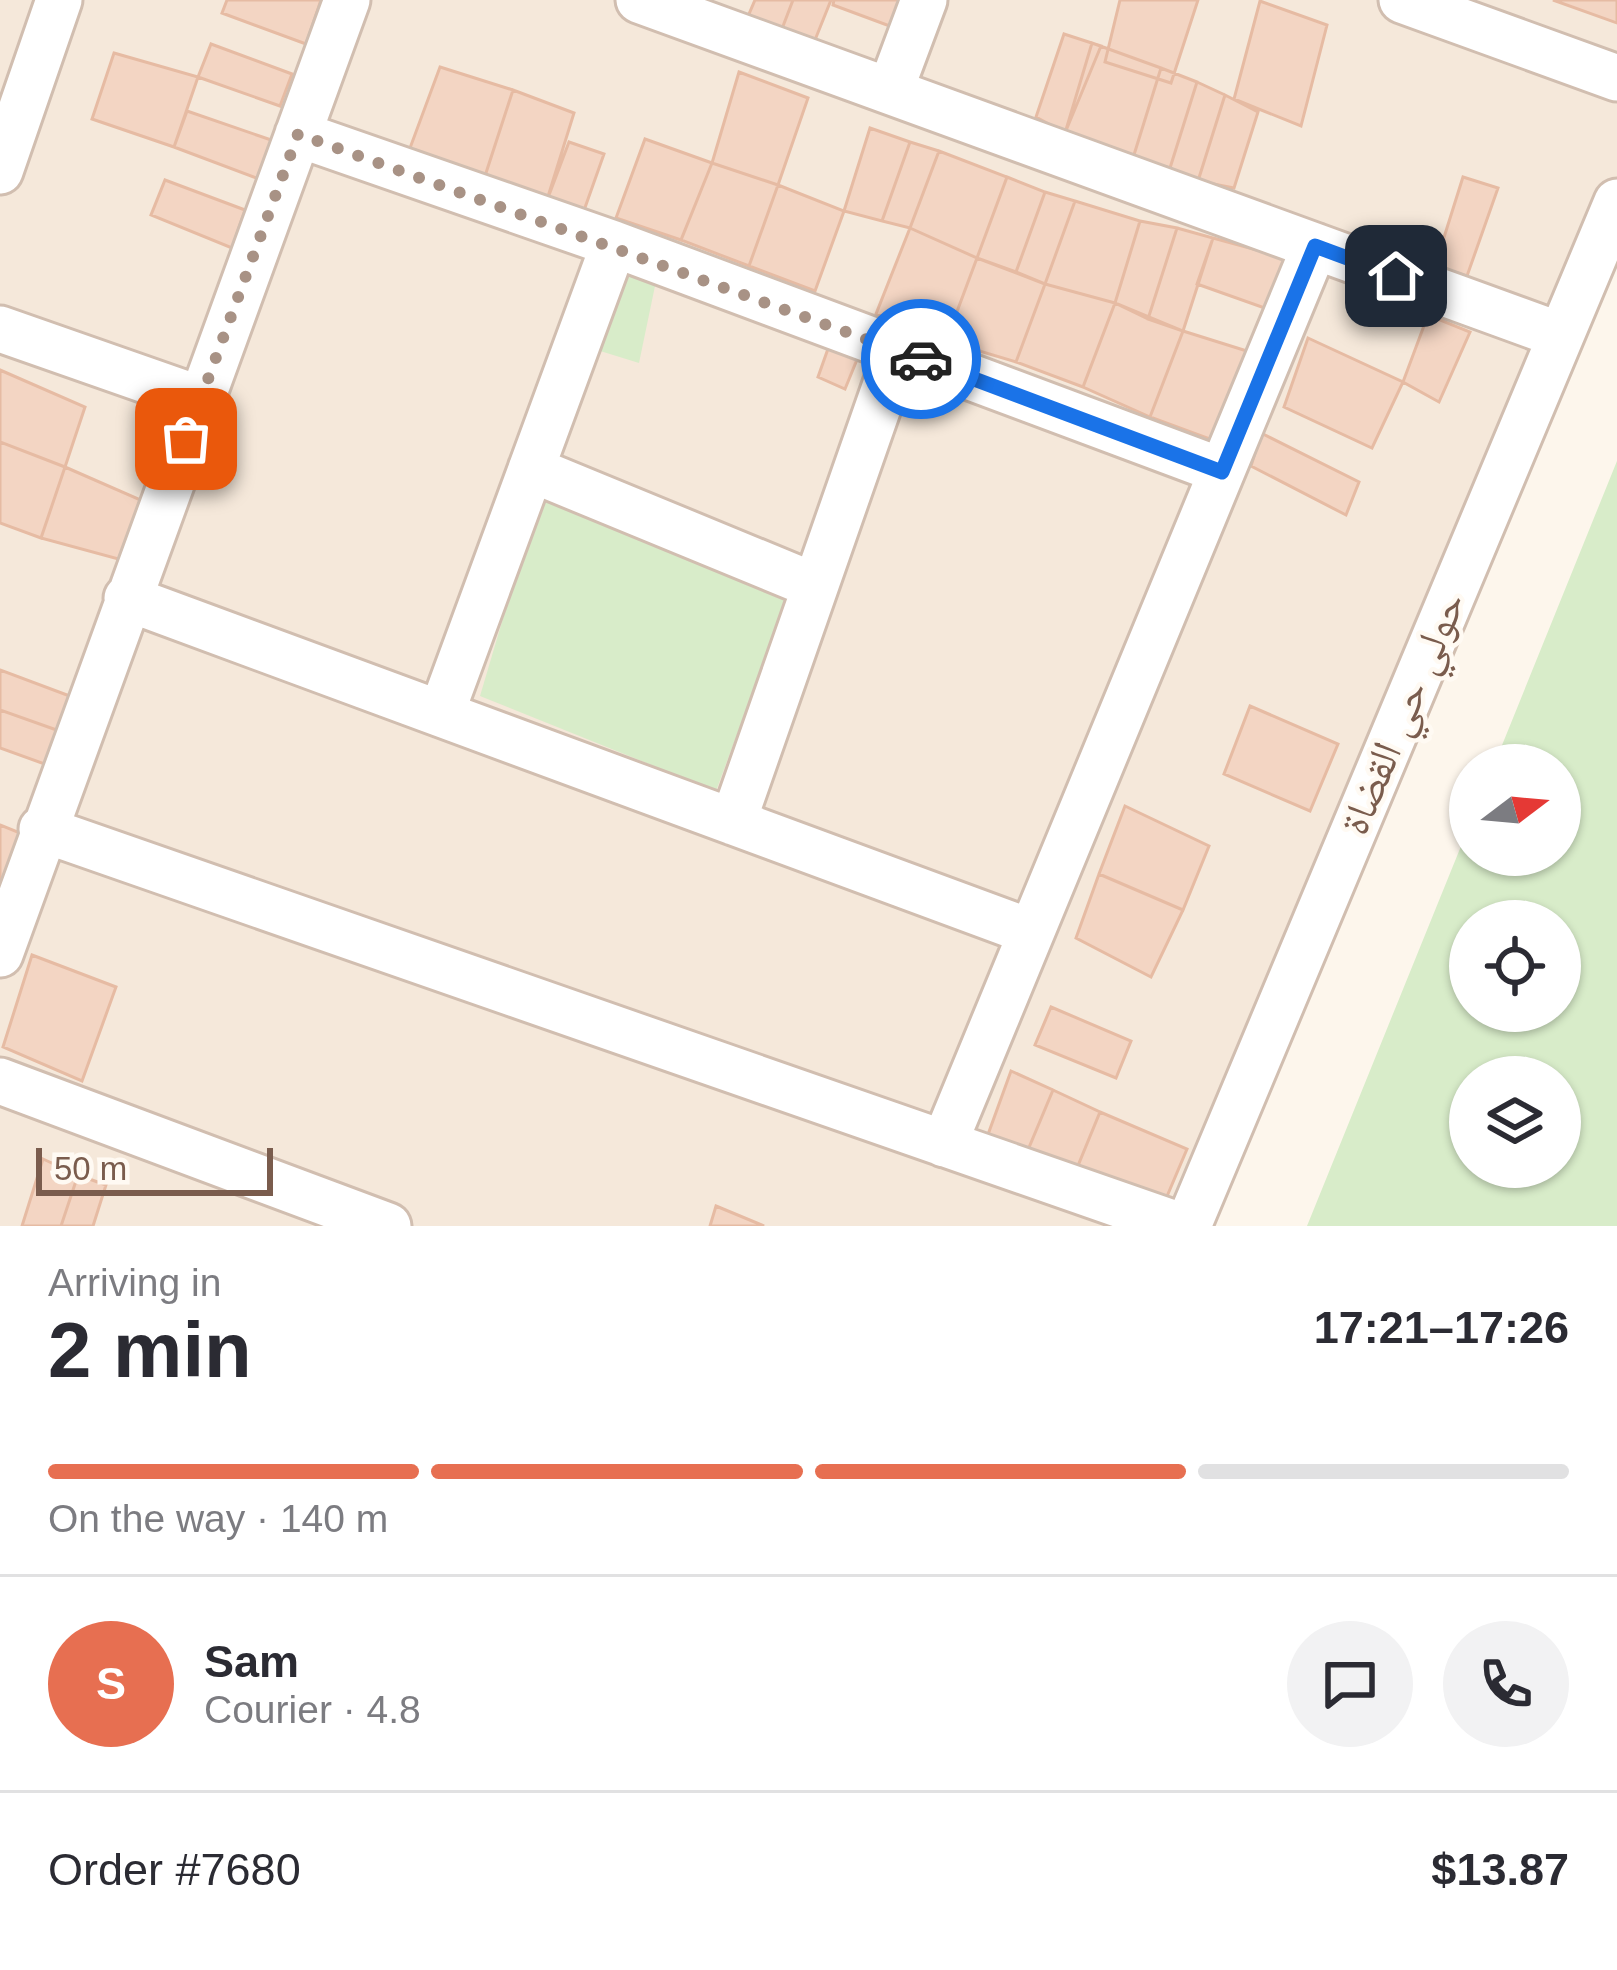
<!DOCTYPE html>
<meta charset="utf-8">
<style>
body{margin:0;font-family:Helvetica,"Noto Naskh Arabic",sans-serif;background:#f2f2f3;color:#2b2b33;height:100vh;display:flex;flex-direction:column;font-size:45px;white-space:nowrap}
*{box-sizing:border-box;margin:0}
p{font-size:39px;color:#7c7c81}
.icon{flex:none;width:66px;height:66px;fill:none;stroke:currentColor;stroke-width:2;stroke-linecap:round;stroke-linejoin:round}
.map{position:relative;height:1226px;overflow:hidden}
.panel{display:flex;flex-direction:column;background:#fff;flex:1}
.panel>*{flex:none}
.needle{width:78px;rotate:74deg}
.controls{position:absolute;left:1449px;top:744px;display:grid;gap:24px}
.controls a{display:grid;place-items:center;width:132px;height:132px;border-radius:50%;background:#fff;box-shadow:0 3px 9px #0004;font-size:60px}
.scale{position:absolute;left:36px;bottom:30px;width:237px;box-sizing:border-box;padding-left:12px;border:6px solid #7a5c4d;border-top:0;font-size:33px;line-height:42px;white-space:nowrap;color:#7a5c4d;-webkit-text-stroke:9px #fffaf3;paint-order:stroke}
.pin{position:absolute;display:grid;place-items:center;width:102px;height:102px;color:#fff;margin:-51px;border-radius:24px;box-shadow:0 6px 18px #0006}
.courier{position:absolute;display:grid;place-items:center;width:120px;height:120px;margin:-60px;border:9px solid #1a73e8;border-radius:50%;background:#fff;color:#222;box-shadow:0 3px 15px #0007}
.head em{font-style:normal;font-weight:700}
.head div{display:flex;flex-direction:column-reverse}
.head{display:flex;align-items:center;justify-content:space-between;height:204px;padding:0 48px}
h1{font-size:78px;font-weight:700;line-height:90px}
.bar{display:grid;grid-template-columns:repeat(4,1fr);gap:18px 12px;align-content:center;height:144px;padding:0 48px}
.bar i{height:15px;border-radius:9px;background:#e1e1e2}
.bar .current{background:#e76f51}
.bar p{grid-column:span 4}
.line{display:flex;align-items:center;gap:30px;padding:0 48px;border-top:3px solid #e1e1e2}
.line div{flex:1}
.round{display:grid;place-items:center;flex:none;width:126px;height:126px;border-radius:63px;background:#f2f2f3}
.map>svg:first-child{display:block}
.residential{fill:#f5e8da}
.green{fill:#d8ecc9;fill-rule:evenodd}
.building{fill:#f3d5c3;stroke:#e6bba3;stroke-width:3}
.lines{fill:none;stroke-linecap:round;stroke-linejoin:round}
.minor-casing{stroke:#d1beb0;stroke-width:51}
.minor{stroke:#fff;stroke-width:45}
.done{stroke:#a89285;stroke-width:12;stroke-dasharray:0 21.6}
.route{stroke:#1a73e8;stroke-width:15}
.labels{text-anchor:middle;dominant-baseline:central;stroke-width:9;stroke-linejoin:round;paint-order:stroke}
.street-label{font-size:42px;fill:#7a5c4d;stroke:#fffaf3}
</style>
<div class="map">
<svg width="1617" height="1226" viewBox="0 0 1617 1226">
<rect width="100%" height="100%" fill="#fdf6ec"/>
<path class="residential" d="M0,0H1617V217L1207,1226H0Z"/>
<path class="green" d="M619,271L655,286L639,363L597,350Z
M1617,461V1226H1307L1470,824V855H1560V765H1494ZM1560,921V1011H1470V921ZM1560,1077V1167H1470V1077Z
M541,490L789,594L716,791L480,696Z"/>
<path class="building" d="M227,0H321L306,44L222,13Z
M755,0H793L780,34L746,21Z
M793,0H831L813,45L780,34Z
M834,0H903L895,28L833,5Z
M1120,0H1198L1171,83L1105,62Z
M1553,0H1617V23Z
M1260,1L1327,25L1301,126L1234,99Z
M1064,34L1101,46L1065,133L1036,117Z
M1092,43L1161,68L1133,158L1065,133Z
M211,44L292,74L280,106L198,77Z
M114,53L198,77L174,147L92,119Z
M440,67L513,90L485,176L410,148Z
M1161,68L1197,82L1170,168L1133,158Z
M739,72L808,98L778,185L712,163Z
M1197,82L1225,95L1198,181L1170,168Z
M513,90L574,113L546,203L485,176Z
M1225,95L1258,112L1234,188L1198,181Z
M187,111L277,142L264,181L174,147Z
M870,128L910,142L882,221L844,211Z
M645,139L712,163L681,240L616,218Z
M569,142L604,154L582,216L546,203Z
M910,142L939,151L910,228L882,221Z
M939,151L1007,177L977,258L910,228Z
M712,163L778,185L749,266L681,240Z
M1007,177L1045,192L1016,272L977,258Z
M1463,177L1498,188L1467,276L1435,266Z
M165,180L245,210L232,248L151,215Z
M778,185L844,211L815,291L749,266Z
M1045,192L1075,201L1045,284L1016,272Z
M1075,201L1140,221L1115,303L1045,284Z
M1140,221L1177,228L1148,319L1115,303Z
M910,228L977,258L946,341L876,314Z
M1177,228L1213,238L1183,331L1148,319Z
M1213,238L1290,259L1273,311L1197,284Z
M977,258L1045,284L1016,362L946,341Z
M1045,284L1115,303L1083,387L1016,362Z
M1115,303L1183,331L1150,417L1083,387Z
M1428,315L1470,332L1439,402L1403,382Z
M1183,331L1250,352L1215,441L1150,417Z
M1308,338L1403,382L1372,448L1284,407Z
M829,346L858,357L845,389L818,377Z
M0,370L85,407L65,467L0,442Z
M1261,433L1359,482L1346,515L1251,466Z
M0,442L65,467L41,538L0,523Z
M65,467L143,501L122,560L41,538Z
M0,670L75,698L65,733L0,710Z
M1250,706L1338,744L1310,811L1224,774Z
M0,710L65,733L53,767L0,748Z
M1125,806L1209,846L1183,910L1099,874Z
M0,825L30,837L0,897Z
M1099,874L1183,910L1151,977L1076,938Z
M32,955L116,987L82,1081L3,1047Z
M1051,1007L1131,1041L1116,1078L1035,1045Z
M1011,1071L1053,1090L1025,1157L986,1140Z
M1053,1090L1100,1112L1075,1173L1025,1157Z
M1100,1112L1187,1149L1162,1208L1075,1173Z
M43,1159L78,1175L61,1226H22Z
M78,1175L106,1185L93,1226H61Z
M716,1206L764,1226H710Z"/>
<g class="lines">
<g class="minor-casing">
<path id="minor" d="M639,0L1559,335
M1402,0L1617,78
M890,91L924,0
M298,134L614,244L1222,471
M0,171L59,0
M0,329L200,399
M531,469L815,586
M127,598L1031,932
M441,714L614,244
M733,822L898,350
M42,829L1181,1226
M0,954L347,0
M0,1081L388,1226
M944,1144L1315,246
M1188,1226L1617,202"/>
</g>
<use href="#minor" class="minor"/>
</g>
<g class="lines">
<path class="done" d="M186,439L298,134L921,359"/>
<path class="route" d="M921,359L1222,472L1315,246L1396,276"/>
</g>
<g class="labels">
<g class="street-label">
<text transform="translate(1402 713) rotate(-67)">حولي حي القضاة</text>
</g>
</g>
</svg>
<div class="controls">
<a><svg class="needle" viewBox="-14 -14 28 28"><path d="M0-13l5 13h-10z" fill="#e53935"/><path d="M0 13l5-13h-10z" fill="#7c7c81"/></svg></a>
<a><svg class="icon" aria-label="locate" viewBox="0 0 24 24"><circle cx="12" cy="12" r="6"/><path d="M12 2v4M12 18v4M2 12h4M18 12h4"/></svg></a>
<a><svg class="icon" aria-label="layers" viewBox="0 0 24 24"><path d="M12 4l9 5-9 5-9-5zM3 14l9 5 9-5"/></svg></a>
</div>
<div class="scale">50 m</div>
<div class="pin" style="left:186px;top:439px;background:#ea580c"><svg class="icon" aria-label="bag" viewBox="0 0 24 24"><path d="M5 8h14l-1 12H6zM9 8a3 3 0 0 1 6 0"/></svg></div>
<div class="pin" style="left:1396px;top:276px;background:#1f2937"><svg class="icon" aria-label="home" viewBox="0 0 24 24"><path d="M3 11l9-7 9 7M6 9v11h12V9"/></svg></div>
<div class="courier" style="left:921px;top:359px"><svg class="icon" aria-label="car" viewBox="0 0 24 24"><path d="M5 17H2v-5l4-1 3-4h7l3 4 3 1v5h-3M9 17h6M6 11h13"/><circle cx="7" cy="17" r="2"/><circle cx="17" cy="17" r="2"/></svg></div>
</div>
<section class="panel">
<div class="head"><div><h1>2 min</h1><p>Arriving in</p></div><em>17:21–17:26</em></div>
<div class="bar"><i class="current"></i><i class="current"></i><i class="current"></i><i></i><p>On the way · 140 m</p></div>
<div class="line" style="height:216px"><b class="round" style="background:#e76f51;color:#fff">S</b><div><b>Sam</b><p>Courier · 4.8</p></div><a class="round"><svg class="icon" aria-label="chat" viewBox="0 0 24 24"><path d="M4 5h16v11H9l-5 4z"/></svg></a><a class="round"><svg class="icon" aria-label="phone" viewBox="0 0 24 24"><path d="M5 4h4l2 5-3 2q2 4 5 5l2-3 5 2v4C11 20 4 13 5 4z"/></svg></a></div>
<div class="line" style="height:156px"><div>Order #7680</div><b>$13.87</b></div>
</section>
